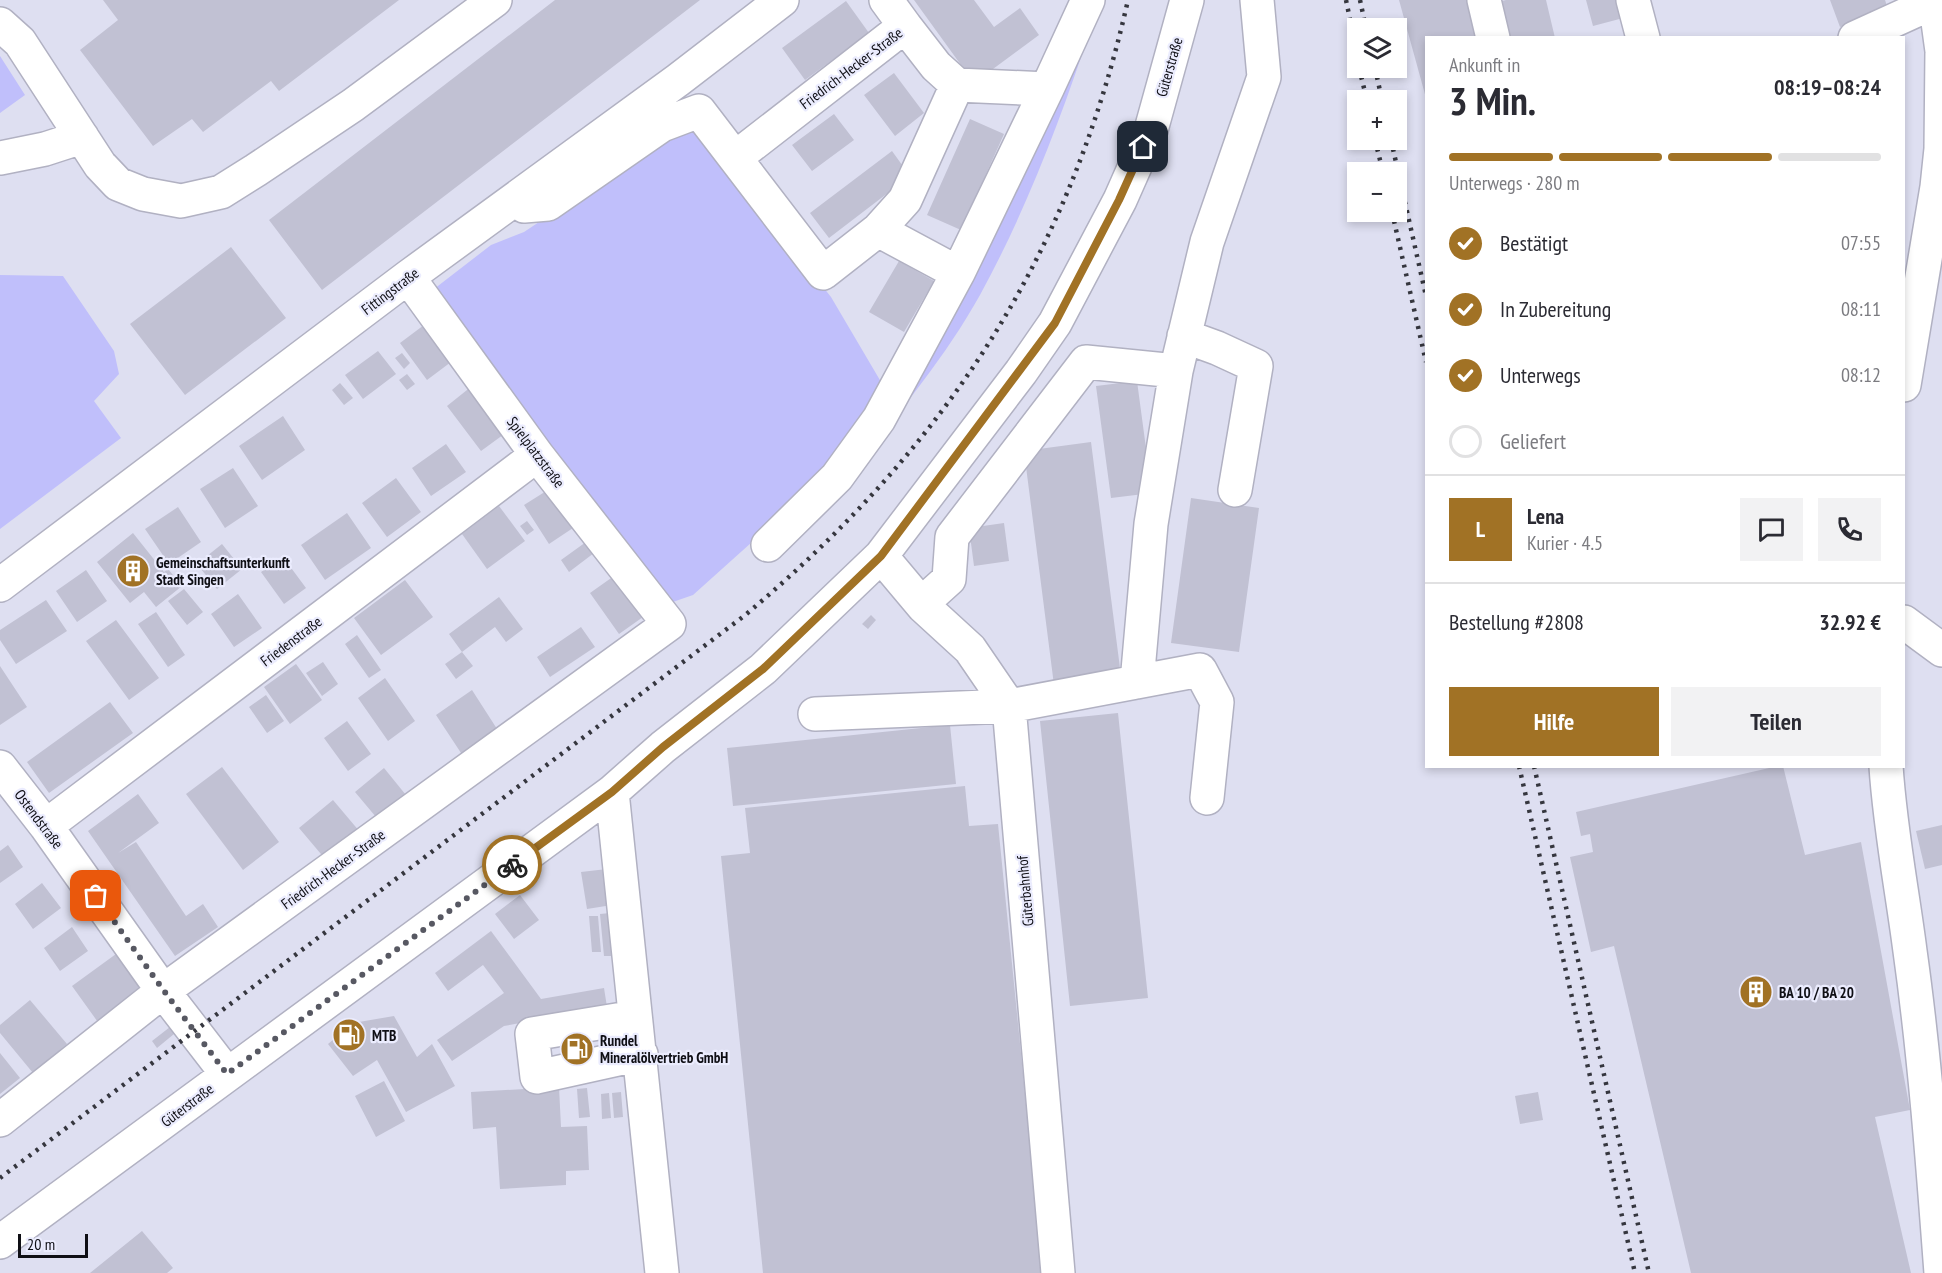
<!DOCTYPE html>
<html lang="de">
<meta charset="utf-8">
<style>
body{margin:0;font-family:"PT Sans Narrow",sans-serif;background:#f2f2f3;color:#2b2b33;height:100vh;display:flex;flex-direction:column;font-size:22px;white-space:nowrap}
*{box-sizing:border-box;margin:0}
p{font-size:20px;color:#7c7c81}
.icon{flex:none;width:33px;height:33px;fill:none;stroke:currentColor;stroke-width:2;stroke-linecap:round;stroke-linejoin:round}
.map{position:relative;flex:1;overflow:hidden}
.panel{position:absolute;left:1425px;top:36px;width:480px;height:732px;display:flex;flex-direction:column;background:#fff;border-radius:0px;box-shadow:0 3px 9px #0003}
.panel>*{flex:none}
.tools{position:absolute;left:1347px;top:18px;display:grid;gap:12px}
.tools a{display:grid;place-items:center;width:60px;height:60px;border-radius:0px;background:#fff;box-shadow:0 3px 9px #0003;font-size:30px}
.scale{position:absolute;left:18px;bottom:15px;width:70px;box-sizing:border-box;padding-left:6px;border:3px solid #0f0f15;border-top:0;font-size:16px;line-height:21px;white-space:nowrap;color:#0f0f15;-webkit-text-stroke:4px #ebecfe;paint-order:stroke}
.pin{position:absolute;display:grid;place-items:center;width:51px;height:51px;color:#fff;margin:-26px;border-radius:12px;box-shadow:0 3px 9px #0006}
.courier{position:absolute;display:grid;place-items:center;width:60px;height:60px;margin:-30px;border:4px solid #a17225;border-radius:50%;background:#fff;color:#222;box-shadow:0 2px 8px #0007}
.head em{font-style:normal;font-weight:700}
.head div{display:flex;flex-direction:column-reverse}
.head{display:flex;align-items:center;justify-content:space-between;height:102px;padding:0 24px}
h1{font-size:39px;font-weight:700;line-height:45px}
.bar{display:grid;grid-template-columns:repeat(4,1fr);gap:9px 6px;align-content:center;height:72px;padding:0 24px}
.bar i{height:8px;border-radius:4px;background:#e1e1e2}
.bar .on{background:#a17225}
.bar p{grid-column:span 4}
.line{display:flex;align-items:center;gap:15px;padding:0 24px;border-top:2px solid #e1e1e2}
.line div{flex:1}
.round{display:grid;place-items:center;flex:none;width:63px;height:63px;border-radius:0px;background:#f2f2f3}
ol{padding:0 24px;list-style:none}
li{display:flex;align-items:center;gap:18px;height:66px}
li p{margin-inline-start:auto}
li .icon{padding:6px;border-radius:50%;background:#a17225;color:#fff;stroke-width:4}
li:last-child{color:#7c7c81}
li i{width:33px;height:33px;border:3px solid #e1e1e2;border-radius:50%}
.action{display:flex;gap:12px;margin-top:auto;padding:12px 24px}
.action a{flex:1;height:69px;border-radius:0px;background:#a17225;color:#fff;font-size:24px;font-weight:700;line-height:69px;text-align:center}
.action a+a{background:#f2f2f3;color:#2b2b33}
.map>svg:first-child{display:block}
.green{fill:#c0bffb}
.building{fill:#c1c1d3}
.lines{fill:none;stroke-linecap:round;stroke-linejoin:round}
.minor-casing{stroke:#b1b1c2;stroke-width:36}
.minor{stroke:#fff;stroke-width:33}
.rail{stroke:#35363e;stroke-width:4.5;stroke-dasharray:3 6;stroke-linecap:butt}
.done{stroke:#575862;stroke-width:6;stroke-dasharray:0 10.8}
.route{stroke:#a17225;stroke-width:8}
.labels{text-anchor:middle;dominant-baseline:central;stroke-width:4.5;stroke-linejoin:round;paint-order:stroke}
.street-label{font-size:15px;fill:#0f0f15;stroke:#ebecfe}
.poi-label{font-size:15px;font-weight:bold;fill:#0f0f15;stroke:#ebecfe;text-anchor:start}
</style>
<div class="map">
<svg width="1942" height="1273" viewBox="0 0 1942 1273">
<rect width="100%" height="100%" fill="#dedff1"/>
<path class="green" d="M1092,25C1061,118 1027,209 980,295C946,356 901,410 857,465Z
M0,56L25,95L0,113Z
M691,121L831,297L884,387L822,479L693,595L667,604L434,289L491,245L524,232Z
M0,275L63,276L114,351L119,374L94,401L121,438L0,529Z"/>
<path class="building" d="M103,0H399L279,91L271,81L203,132L192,119L153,146L80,50L118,20Z
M555,0H700L322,290L269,220Z
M914,0H974L994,27L1020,8L1039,35L974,83Z
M1399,0H1478L1486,38H1426V98Z
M1506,0H1546L1555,38H1499L1490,4Z
M1586,0H1623L1627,17L1593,26Z
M1830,0H1885L1888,9L1840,27Z
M846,1L869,33L805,80L782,48Z
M894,73L924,113L895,136L864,95Z
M834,114L854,140L812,171L792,145Z
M970,119L1004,134L961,230L927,215Z
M892,151L910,176L829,238L810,213Z
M231,247L286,318L185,395L130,324Z
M899,261L934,281L904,332L869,312Z
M424,325L451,362L427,380L400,343Z
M378,351L396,374L363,399L345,375Z
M402,353L410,363L404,369L395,358Z
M407,374L415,384L407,390L399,380Z
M1137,381L1152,493L1111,498L1096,386Z
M340,383L353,398L344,405L332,390Z
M472,386L507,432L481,451L447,406Z
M283,416L305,450L262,480L239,446Z
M1091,442L1121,676L1054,685L1024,451Z
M446,444L466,472L431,496L412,468Z
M233,468L258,506L225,528L200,489Z
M396,478L421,512L387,537L362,503Z
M551,488L576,526L549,544L524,505Z
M1191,498L1259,508L1239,652L1171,643Z
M499,506L525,541L487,569L462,534Z
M178,507L201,542L169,564L145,529Z
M347,513L371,548L325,580L301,545Z
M527,521L534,530L527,535L520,526Z
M1004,523L1009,561L974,566L969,528Z
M133,533L164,572L168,569L182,586L156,607L144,592L130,603L97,562Z
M586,542L594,553L569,572L561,560Z
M222,544L242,569L217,589L197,564Z
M283,557L306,588L284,604L261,572Z
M86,570L107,601L77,622L56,591Z
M614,576L643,617L619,634L590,593Z
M405,580L433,617L381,655L354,618Z
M184,589L203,612L187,625L168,601Z
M238,594L262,628L234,647L211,614Z
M499,597L523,629L506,642L495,627L462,652L449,634Z
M46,600L67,631L16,664L0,640V630Z
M156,612L185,655L168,667L138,624Z
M871,615L876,620L868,629L862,624Z
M116,620L159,678L129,700L86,641Z
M581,627L595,647L550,677L537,657Z
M357,635L381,670L369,678L345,644Z
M462,652L473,666L456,679L445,664Z
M323,662L338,684L322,696L306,673Z
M296,664L322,700L290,724L264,687Z
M0,666L27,707L0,725Z
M385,678L415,721L388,741L358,698Z
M472,690L499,732L463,756L436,715Z
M266,695L284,721L267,733L249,707Z
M110,702L133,733L49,793L27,762Z
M1118,713L1148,998L1070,1006L1040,721Z
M347,721L371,754L348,771L324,738Z
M950,725L956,784L733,806L727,748Z
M1778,766H1783L1805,855L1861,842L1910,1110L1875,1117L1911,1273H1691L1614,946L1591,952L1570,857L1593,852L1590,834L1581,836L1576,812Z
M222,767L279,842L243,870L186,794Z
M384,768L410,800L381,823L355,792Z
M965,786L969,826L998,824L1043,1273H763L721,856L750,853L745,808Z
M138,794L159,823L118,853L136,842L186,916L203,904L218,927L175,956L88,831Z
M333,800L360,832L326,860L299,828Z
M1942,825V865L1925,869L1916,831Z
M8,845L23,867L0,883V851Z
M607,869L612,905L587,909L581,872Z
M42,883L61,908L33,929L15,904Z
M520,895L539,920L514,939L495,914Z
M610,913L614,956H604L600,914Z
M589,916H598L601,952H592Z
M72,927L88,951L60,971L44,948Z
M491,931L541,999L604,988L607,1007L504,1026L452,1061L437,1040L504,993L483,965L448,991L435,973Z
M116,954L144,992L100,1025L72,986Z
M30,1000L67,1044L33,1073L0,1033V1025Z
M394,1016L417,1057L432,1044L455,1086L406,1112L377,1060L353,1076L328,1044L353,1023Z
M170,1027L174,1034L157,1048L152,1041Z
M591,1034L594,1061L565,1065L561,1038Z
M0,1053L20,1078L0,1094Z
M384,1081L405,1121L376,1137L355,1096Z
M559,1087L561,1127L587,1126L589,1170L566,1171V1185L500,1189L496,1127L473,1129L471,1092Z
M587,1088L590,1117L579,1118L577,1089Z
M621,1092L623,1117L614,1118L612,1093Z
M1538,1092L1543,1120L1520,1124L1515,1096Z
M609,1093L611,1118L602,1119L601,1094Z
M142,1231L173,1268L167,1273H90Z"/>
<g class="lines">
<g class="minor-casing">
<path id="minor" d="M886,0L905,26
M1484,0L1493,38
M1633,0L1643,38
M0,24L20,42L100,165L118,184L143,194L181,201L221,192L256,170L353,105L495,0
M1855,38L1934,2
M957,85L905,200L878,230L958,273
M0,158L45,149L82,137
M735,158L823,273L878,230
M524,206L548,204L662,125L699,111L735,158L905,26L936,66L957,85L1047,89L1088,0
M1184,336L1217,348L1256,366L1235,490
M1904,385L1937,187L1941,149L1942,51L1935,0
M768,545L837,477L879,419L958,273L1047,89
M881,556L923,606L970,649L1009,706L1058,1273
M0,585L408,277L678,80L782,0
M923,606L928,598L949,579L952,537L1086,362L1176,371
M1904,622L1942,650
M1137,682L1151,524L1176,371L1207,242L1264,77L1257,0
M815,714L1009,706L1200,670L1217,702L1207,798
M1886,766C1890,829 1902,889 1910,951C1925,1058 1933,1166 1941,1273
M0,767L46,826L163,991L227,1074
M612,792L662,1273
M46,826L537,455
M635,1017L532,1034L537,1077L641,1054
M0,1120L163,991L669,624L537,455L408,277
M0,1242L612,792L663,747L763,669L881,556L1021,372L1055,323L1120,200L1151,130L1187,0"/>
</g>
<use href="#minor" class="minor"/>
<path class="rail" d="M1346,0L1358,58
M1360,0L1366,28
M1359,68L1367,100
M1375,68L1382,100
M1375,140L1383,172
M1391,140L1426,296
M1392,212L1426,362
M1519,766L1635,1273
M1534,766L1649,1273
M0,1178L744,616C945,448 1070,258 1128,0"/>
</g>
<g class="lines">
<path class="done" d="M96,896L164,991L227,1074L512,865"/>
<path class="route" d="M512,865L612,792L663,747L763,669L881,556L1055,323L1119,200L1143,147"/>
</g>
<defs>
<g id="building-disc" transform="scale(1.725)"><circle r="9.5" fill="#a17225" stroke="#ebecfe"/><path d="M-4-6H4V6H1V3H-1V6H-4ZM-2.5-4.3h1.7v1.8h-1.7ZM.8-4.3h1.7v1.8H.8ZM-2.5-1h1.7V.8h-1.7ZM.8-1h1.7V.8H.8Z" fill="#fff"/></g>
<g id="fuel-disc" transform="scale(1.725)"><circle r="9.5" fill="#a17225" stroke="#ebecfe"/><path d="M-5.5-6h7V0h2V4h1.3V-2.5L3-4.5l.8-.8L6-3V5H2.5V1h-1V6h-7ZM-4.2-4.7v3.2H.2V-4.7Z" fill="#fff"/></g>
</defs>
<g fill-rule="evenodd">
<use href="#building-disc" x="133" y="571"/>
<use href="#building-disc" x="1756" y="992"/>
<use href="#fuel-disc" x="349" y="1035"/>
<use href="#fuel-disc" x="577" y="1049"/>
</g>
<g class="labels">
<g class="street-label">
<text transform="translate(1169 67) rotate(-74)">Güterstraße</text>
<text transform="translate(851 68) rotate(-37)">Friedrich-Hecker-Straße</text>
<text transform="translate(390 291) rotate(-37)">Fittingstraße</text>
<text transform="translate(536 452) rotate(53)">Spielplatzstraße</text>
<text transform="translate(291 641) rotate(-37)">Friedenstraße</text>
<text transform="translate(39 819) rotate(53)">Ostendstraße</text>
<text transform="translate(333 869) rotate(-36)">Friedrich-Hecker-Straße</text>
<text transform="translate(1025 891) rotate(-95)">Güterbahnhof</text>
<text transform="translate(187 1105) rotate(-37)">Güterstraße</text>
</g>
<g class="poi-label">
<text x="156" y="562">Gemeinschaftsunterkunft<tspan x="156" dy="17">Stadt Singen</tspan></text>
<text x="1779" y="992">BA 10 / BA 20</text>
<text x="372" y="1035">MTB</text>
<text x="600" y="1040">Rundel<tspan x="600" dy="17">Mineralölvertrieb GmbH</tspan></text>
</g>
</g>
</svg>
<div class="tools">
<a><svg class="icon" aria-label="layers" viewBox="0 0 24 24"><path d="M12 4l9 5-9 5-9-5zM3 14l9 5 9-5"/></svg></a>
<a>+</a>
<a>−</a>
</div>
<div class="scale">20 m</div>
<div class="pin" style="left:96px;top:896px;background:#ea580c"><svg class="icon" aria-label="bag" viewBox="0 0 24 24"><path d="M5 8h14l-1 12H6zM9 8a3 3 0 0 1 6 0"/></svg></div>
<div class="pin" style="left:1143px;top:147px;background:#1f2937"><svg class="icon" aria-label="home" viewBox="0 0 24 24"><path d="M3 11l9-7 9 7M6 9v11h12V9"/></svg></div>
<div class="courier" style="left:512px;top:865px"><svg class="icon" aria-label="bike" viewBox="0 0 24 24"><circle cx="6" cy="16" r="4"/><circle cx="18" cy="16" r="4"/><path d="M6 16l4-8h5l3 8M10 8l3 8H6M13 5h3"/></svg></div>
<section class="panel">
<div class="head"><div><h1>3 Min.</h1><p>Ankunft in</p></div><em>08:19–08:24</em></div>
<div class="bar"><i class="on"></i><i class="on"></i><i class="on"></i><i></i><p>Unterwegs · 280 m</p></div>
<ol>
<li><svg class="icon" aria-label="check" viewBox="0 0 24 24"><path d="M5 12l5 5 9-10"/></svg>Bestätigt<p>07:55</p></li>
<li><svg class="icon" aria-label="check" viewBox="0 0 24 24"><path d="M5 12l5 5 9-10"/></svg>In Zubereitung<p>08:11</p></li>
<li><svg class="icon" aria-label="check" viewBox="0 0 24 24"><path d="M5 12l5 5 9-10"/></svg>Unterwegs<p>08:12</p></li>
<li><i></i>Geliefert</li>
</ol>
<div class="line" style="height:108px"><b class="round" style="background:#a17225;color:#fff">L</b><div><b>Lena</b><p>Kurier · 4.5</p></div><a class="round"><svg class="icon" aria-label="chat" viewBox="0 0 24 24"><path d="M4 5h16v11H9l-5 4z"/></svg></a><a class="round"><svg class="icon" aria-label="phone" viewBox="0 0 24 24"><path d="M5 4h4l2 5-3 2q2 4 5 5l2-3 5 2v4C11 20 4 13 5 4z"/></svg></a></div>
<div class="line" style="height:78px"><div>Bestellung #2808</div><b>32.92 €</b></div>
<div class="action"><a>Hilfe</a><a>Teilen</a></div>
</section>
</div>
